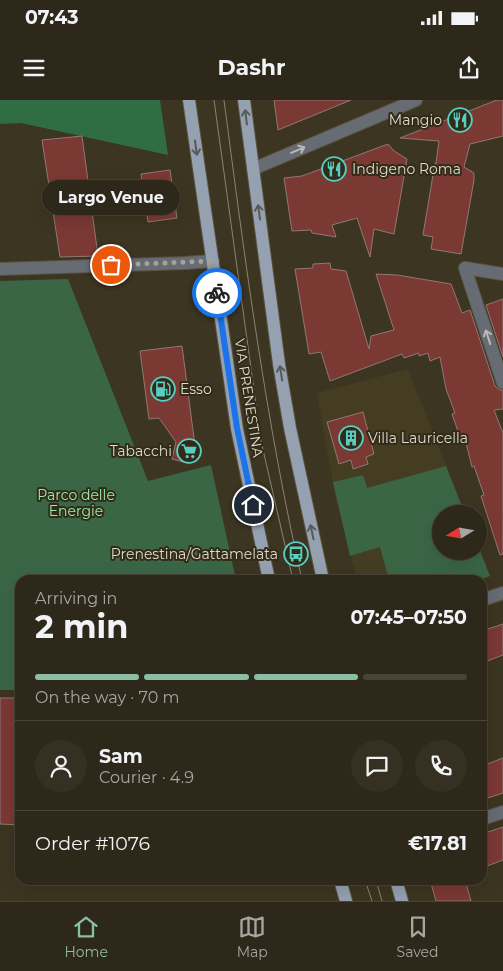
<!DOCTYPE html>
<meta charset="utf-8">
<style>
body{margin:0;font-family:Montserrat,sans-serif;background:#353022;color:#f1f3f6;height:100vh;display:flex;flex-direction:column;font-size:19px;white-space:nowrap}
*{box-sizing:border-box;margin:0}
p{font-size:16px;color:#a7a6a2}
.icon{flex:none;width:28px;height:28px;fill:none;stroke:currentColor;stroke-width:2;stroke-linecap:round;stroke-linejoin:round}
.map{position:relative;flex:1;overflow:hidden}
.panel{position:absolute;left:15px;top:475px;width:472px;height:310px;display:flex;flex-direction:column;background:#2d2819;border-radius:15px;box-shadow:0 5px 20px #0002,0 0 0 1px #484438}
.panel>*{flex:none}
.needle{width:32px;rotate:259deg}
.fabs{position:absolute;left:432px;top:405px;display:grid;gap:10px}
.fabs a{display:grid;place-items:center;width:55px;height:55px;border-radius:50%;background:#2d2819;box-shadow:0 5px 20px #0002,0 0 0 1px #484438;font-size:25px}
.pin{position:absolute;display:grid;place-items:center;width:42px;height:42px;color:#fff;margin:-21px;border:2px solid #fff;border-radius:50%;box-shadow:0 1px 5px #0007}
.courier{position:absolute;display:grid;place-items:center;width:50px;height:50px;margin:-25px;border:4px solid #1a73e8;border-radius:50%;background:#fff;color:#222;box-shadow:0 1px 6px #0007}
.bubble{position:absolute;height:35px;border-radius:18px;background:#2d2819;box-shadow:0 5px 20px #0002,0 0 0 1px #484438;font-size:16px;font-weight:700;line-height:35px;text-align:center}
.head em{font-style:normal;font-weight:700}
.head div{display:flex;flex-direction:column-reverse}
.head{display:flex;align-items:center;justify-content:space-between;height:85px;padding:0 20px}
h1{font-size:32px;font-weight:700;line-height:38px}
.bar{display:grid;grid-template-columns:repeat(4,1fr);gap:8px 5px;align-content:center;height:60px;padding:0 20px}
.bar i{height:6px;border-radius:4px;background:#484438}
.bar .active{background:#8abfa5}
.bar p{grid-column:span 4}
.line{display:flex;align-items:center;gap:12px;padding:0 20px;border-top:1px solid #484438}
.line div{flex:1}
.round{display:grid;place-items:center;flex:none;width:52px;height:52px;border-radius:26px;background:#353022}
.status{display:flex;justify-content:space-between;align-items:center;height:35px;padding:0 25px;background:#2d2819;direction:ltr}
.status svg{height:14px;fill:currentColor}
header{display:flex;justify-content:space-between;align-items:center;height:65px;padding:0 20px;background:#2d2819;font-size:22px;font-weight:700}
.dock{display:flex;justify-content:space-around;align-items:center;height:70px;border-top:1px solid #484438;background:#2d2819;font-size:14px;color:#a7a6a2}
.dock a{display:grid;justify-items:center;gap:2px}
.dock .active{color:#8abfa5}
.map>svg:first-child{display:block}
.built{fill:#453d22}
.green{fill:#3b6646}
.forest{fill:#306d43}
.building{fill:#7b3934;stroke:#927774}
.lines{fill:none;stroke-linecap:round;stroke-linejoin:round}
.minor-casing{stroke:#595340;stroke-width:14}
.major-casing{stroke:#595340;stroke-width:14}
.minor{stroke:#666b74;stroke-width:12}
.major{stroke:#95a0b1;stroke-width:12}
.tram{stroke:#898473;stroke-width:1}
.oneway{stroke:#595a55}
.oneway2{stroke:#bbb9b4}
.done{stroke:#a6a192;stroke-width:5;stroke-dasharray:0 9}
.route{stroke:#1a73e8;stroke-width:6}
.labels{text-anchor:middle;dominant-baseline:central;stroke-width:4;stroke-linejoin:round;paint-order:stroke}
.poi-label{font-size:14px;fill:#dfdbcf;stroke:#312b18;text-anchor:end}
.street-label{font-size:14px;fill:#dfdbcf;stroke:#312b18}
.park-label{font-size:14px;fill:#97eead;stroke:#312b18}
</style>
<div class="status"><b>07:43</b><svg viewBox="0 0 49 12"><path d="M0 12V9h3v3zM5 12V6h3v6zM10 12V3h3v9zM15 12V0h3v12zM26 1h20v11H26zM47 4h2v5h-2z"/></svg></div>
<header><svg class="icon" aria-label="menu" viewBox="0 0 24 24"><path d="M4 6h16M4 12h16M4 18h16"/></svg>Dashr<svg class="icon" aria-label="share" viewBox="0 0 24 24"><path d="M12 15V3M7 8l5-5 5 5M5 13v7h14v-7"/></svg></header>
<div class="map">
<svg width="503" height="801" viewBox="0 0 503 801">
<rect width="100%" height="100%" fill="#3c3521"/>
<path class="built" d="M408,269L465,414H441V451H479V448L490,476L478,480H357L335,395L317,293Z"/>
<path class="green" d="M68,179L148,381L211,365L236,480H20V590H0V181Z
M446,366L465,414H441V451H479V448L490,476L479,480H389L380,447L350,456L333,382L363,375L367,388Z"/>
<path class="forest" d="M0,0H160L168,55L21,23L0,24Z"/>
<path class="building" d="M274,0H351L278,30Z
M497,0H503V36L470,44L464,67L474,73V80L461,154L431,149L433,137L423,135L435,63H436L439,41L400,38Z
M82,36L98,156L60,157L42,40Z
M388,44L394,51L407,59L394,134L374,129L370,157L357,118L332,125L336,137L312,133L311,130L292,131L284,78L302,76Z
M170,70L177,118L148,122L141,74Z
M330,163L331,169L346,171L369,249L371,236L394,230L376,174L397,175L451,184L462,213L470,210L495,286L498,289L503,291V309L494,310L503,333V454L500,455L481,396L484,395L474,366L472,367L465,339L461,340L452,314L455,313L446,289L440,257L430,261L428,253L419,256V253L404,258L402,254L330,281L321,252L309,254L295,169L313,168V164Z
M503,199V257L486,205Z
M182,246L195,346L194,357L189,358L187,363L172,359L176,342L159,318L149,319L140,251Z
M363,312L374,354L366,357L368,364L353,369L351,360L339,364L327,322Z
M503,524V555L482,563V531Z
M0,598H20V725L0,724Z
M503,658V693L482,700V666Z
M503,727V760L482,768V734Z
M430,780H465L471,801H436Z"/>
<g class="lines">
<g class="minor-casing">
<path id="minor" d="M253,69L416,0
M0,169L185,163L213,161
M503,174L465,168L503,283
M482,500L503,493
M482,719L503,712"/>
</g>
<g class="major-casing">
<path id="major" d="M189,0L237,329L269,480
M244,0L279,264L290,328L323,480
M340,780L346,801
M396,780L402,801"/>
</g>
<use href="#minor" class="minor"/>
<use href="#major" class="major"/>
<path class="tram" d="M214,0L261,341L293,480
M224,0C245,161 266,322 302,480
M365,780L372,801
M376,780L382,801"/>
</g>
<defs><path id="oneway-shaft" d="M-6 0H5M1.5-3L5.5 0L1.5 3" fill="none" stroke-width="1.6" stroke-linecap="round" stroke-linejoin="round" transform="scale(1.25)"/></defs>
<g class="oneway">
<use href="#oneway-shaft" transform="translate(246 17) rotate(-97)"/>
<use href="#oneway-shaft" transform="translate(196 48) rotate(82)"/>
<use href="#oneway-shaft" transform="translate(259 112) rotate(-98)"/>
<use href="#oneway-shaft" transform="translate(281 273) rotate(-99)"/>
<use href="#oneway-shaft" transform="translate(312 432) rotate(-102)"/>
</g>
<g class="oneway2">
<use href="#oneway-shaft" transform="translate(298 50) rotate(-23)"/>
<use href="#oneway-shaft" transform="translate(488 237) rotate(-108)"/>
</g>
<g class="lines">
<path class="done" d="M111,165L213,161L217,193"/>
<path class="route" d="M217,193L237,328L253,405"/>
</g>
<defs>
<g id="restaurant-ring" transform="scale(1.25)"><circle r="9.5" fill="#312b18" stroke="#57cec1" stroke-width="1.5"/><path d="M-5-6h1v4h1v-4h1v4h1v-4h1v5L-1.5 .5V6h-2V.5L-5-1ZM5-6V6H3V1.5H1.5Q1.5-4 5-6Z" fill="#57cec1"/></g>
<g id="fuel-ring" transform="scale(1.25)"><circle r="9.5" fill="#312b18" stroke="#57cec1" stroke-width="1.5"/><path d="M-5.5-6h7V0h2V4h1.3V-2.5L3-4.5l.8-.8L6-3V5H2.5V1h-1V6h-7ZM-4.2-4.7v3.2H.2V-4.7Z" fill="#57cec1"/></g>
<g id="building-ring" transform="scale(1.25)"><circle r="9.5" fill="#312b18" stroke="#57cec1" stroke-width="1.5"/><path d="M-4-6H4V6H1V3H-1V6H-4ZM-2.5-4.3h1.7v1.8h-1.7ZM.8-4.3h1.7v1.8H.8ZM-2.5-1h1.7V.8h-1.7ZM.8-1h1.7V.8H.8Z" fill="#57cec1"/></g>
<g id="supermarket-ring" transform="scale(1.25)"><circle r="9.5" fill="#312b18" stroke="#57cec1" stroke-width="1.5"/><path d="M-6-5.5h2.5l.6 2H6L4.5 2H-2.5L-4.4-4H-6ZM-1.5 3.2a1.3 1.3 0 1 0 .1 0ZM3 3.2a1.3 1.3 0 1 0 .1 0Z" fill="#57cec1"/></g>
<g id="bus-ring" transform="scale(1.25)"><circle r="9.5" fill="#312b18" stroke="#57cec1" stroke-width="1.5"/><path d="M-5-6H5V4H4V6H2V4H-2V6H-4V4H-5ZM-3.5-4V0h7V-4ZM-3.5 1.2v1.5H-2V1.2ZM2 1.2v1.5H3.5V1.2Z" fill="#57cec1"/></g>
</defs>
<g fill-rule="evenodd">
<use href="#restaurant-ring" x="460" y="20"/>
<use href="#restaurant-ring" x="334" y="69"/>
<use href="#fuel-ring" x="163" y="289"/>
<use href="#building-ring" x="351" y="338"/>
<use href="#supermarket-ring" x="189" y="351"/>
<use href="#bus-ring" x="296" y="454"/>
</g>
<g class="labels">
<g class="poi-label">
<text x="442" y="20">Mangio</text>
<text x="352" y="69" text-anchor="start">Indigeno Roma</text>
<text x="180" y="289" text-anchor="start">Esso</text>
<text x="368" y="338" text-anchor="start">Villa Lauricella</text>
<text x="172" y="351">Tabacchi</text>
<text x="278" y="454">Prenestina/Gattamelata</text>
</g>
<g class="street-label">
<text transform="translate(249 298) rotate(81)">VIA PRENESTINA</text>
</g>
<g class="park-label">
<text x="76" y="395">Parco delle<tspan x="76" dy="16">Energie</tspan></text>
</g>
</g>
</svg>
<div class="fabs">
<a><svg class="needle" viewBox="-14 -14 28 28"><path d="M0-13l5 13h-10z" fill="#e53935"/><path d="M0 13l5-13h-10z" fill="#a7a6a2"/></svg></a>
</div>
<div class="pin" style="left:111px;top:165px;background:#ea580c"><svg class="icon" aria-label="bag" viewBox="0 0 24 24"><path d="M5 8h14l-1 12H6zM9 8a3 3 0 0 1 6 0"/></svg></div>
<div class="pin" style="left:253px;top:405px;background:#1f2937"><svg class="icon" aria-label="home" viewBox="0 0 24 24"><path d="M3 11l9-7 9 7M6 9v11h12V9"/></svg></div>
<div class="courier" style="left:217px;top:193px"><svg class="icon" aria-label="bike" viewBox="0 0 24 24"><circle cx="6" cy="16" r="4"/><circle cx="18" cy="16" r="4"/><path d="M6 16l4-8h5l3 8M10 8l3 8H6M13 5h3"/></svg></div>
<div class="bubble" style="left:42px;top:80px;width:138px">Largo Venue</div>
<section class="panel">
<div class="head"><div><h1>2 min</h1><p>Arriving in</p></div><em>07:45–07:50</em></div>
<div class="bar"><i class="active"></i><i class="active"></i><i class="active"></i><i></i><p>On the way · 70 m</p></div>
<div class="line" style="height:90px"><a class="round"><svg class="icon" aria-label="person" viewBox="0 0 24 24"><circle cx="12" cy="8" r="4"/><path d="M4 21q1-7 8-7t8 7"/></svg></a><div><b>Sam</b><p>Courier · 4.9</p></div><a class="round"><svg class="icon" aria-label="chat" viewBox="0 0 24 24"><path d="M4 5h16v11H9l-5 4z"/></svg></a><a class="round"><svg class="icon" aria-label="phone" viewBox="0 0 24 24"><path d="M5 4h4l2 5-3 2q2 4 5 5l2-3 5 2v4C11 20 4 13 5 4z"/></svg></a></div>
<div class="line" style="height:65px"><div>Order #1076</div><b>€17.81</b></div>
</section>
</div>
<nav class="dock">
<a class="active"><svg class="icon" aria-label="home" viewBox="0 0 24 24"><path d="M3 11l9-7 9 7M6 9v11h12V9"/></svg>Home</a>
<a><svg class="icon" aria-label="map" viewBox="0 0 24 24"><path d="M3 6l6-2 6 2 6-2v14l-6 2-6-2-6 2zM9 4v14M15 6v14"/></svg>Map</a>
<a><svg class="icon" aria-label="saved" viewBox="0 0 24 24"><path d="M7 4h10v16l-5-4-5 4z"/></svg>Saved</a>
</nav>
